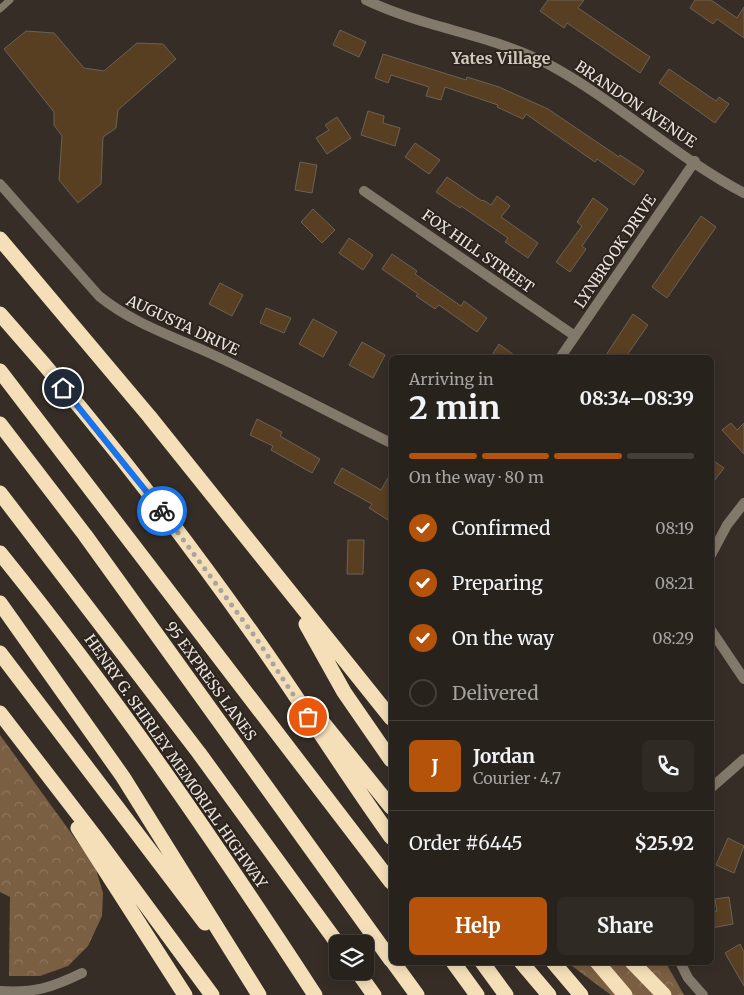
<!DOCTYPE html>
<meta charset="utf-8">
<style>
body{margin:0;font-family:Merriweather,serif;background:#302a25;color:#f1f3f6;height:100vh;display:flex;flex-direction:column;font-size:19px;white-space:nowrap}
*{box-sizing:border-box;margin:0}
p{font-size:16px;color:#a5a4a3}
.icon{flex:none;width:28px;height:28px;fill:none;stroke:currentColor;stroke-width:2;stroke-linecap:round;stroke-linejoin:round}
.map{position:relative;flex:1;overflow:hidden}
.panel{position:absolute;left:389px;top:355px;width:325px;height:610px;display:flex;flex-direction:column;background:#28221c;border-radius:8px;box-shadow:0 2px 12px #0003,0 0 0 1px #443f3b}
.panel>*{flex:none}
.buttons{position:absolute;left:329px;top:935px;display:grid;gap:10px}
.buttons a{display:grid;place-items:center;width:45px;height:45px;border-radius:8px;background:#28221c;box-shadow:0 2px 12px #0003,0 0 0 1px #443f3b;font-size:25px}
.pin{position:absolute;display:grid;place-items:center;width:42px;height:42px;color:#fff;margin:-21px;border:2px solid #fff;border-radius:50%;box-shadow:0 1px 5px #0007}
.courier{position:absolute;display:grid;place-items:center;width:50px;height:50px;margin:-25px;border:4px solid #1a73e8;border-radius:50%;background:#fff;color:#222;box-shadow:0 1px 6px #0007}
.overview em{font-style:normal;font-weight:700}
.overview div{display:flex;flex-direction:column-reverse}
.overview{display:flex;align-items:center;justify-content:space-between;height:85px;padding:0 20px}
h1{font-size:32px;font-weight:700;line-height:38px}
.bar{display:grid;grid-template-columns:repeat(4,1fr);gap:8px 5px;align-content:center;height:60px;padding:0 20px}
.bar i{height:6px;border-radius:4px;background:#443f3b}
.bar .current{background:#b45309}
.bar p{grid-column:span 4}
.line{display:flex;align-items:center;gap:12px;padding:0 20px;border-top:1px solid #443f3b}
.line div{flex:1}
.round{display:grid;place-items:center;flex:none;width:52px;height:52px;border-radius:8px;background:#302a25}
ol{padding:0 20px;list-style:none}
li{display:flex;align-items:center;gap:15px;height:55px}
li p{margin-inline-start:auto}
li .icon{padding:5px;border-radius:50%;background:#b45309;color:#fff;stroke-width:4}
li:last-child{color:#a5a4a3}
li i{width:28px;height:28px;border:2px solid #443f3b;border-radius:50%}
.primary-button{display:flex;gap:10px;margin-top:auto;padding:10px 20px}
.primary-button a{flex:1;height:58px;border-radius:8px;background:#b45309;color:#fff;font-size:20px;font-weight:700;line-height:58px;text-align:center}
.primary-button a+a{background:#302a25;color:#f1f3f6}
.map>svg:first-child{display:block}
.forest{fill:url(#forest-crowns)}
.building{fill:#593f22;stroke:#6a6158}
.lines{fill:none;stroke-linecap:round;stroke-linejoin:round}
.service{stroke:#82796a;stroke-width:7}
.minor{stroke:#82796a;stroke-width:10}
.motorway{stroke:#f4dfb8;stroke-width:15}
.done{stroke:#aaa49e;stroke-width:5;stroke-dasharray:0 9}
.route{stroke:#1a73e8;stroke-width:6}
.labels{text-anchor:middle;dominant-baseline:central;stroke-width:4;stroke-linejoin:round;paint-order:stroke}
.street-label{font-size:15px;fill:#e9e4df;stroke:#2c241c}
.neighbourhood-label{font-size:16px;font-weight:bold;fill:#d4cabf;stroke:#2c241c}
</style>
<div class="map">
<svg width="744" height="995" viewBox="0 0 744 995">
<defs>
<pattern id="forest-crowns" width="20" height="18" patternUnits="userSpaceOnUse" patternTransform="scale(1.25)"><rect width="20" height="18" fill="#7b5f42"/><path d="M2 6a3 3 0 1 1 6 0M12 15a3 3 0 1 1 6 0" fill="none" stroke="#8e765d"/></pattern>
</defs>
<rect width="100%" height="100%" fill="#362e26"/>
<path class="forest" d="M0,735L95,866L103,893L102,916L88,946L68,966L40,976H9L10,897L0,892Z
M568,963H666L684,995H611Z"/>
<path class="building" d="M548,0H584L578,8L650,57L640,73L567,23L564,28L540,11Z
M695,0H711L737,18L744,7V38L717,19L713,24L690,8Z
M340,30L366,42L359,57L333,45Z
M26,31L54,33L84,68L104,71L137,43L163,44L176,59L118,110L116,128L103,137L101,184L78,203L59,180L62,136L54,125V112L4,49Z
M383,54L466,80L467,77L499,87L548,109L619,157L620,155L644,171L634,185L597,159L595,162L526,114L523,119L497,107L498,105L445,87L441,100L426,96L429,87L391,75L388,83L375,78Z
M669,69L716,101L719,97L729,104L715,123L659,83Z
M368,111L384,116L383,123L400,128L395,146L361,135Z
M337,117L351,138L327,154L316,138L329,130L325,125Z
M415,143L440,160L429,174L405,157Z
M300,162L317,165L312,193L295,190Z
M447,177L482,201L483,200L491,205L497,196L510,206L501,217L538,243L528,258L505,242L508,238L461,206L460,208L436,192Z
M593,198L608,209L582,246L586,249L570,272L556,262L582,226L577,222Z
M313,209L335,230L322,243L301,222Z
M701,216L716,227L667,298L652,287Z
M349,238L373,255L363,270L339,253Z
M392,254L417,271L415,274L461,306L464,301L487,318L477,332L439,305L435,309L416,296L418,294L382,269Z
M220,283L243,295L232,316L209,304Z
M266,308L291,318L284,333L260,323Z
M633,314L648,325L625,358H604Z
M313,319L337,332L323,357L299,344Z
M362,342L385,355L373,378L349,365Z
M499,344L518,358H490Z
M257,419L282,432L280,436L320,459L312,473L271,450L273,446L250,435Z
M731,423L737,430L744,423V454L722,430Z
M711,459L724,468L711,485Z
M342,468L381,490L391,473V522L369,508L372,504L334,483Z
M348,540H364L363,574H347Z
M728,838L744,846L734,873L716,865Z
M729,897L733,924L711,928V912L717,911L715,899Z
M740,944L744,952V986L725,953Z"/>
<g class="lines">
<path class="service" d="M0,9L10,0"/>
<path class="minor" d="M366,0C424,28 490,34 548,64C617,101 675,157 744,193
M0,184L99,296C131,322 169,335 207,352C269,380 330,413 391,443
M364,191L575,336
M560,358L695,161
M711,555L727,525L744,503
M711,630L744,679
M711,788L744,759
M680,962L688,978L703,995
M0,991C35,993 51,988 82,973"/>
<path class="motorway" d="M0,239L149,416L391,718
M0,314C91,416 176,525 255,637C302,703 344,772 391,837
M0,371L391,882
M0,424L85,535L391,960
M0,493L199,753L338,944
M0,553C114,694 216,843 315,995
M0,603L123,777L259,995
M306,624L344,692L391,760
M0,653L205,923
M0,713L97,839L212,995
M320,719L391,807
M78,828L185,995
M393,962L417,995
M453,962L477,995
M482,962L506,995
M521,962L549,995
M553,962L581,995
M597,962L625,995
M632,962L664,995
M357,971L374,995"/>
</g>
<g class="lines">
<path class="done" d="M162,511L256,638L308,717"/>
<path class="route" d="M63,388L162,511"/>
</g>
<g class="labels">
<g class="street-label">
<text transform="translate(636 104) rotate(34)">BRANDON AVENUE</text>
<text transform="translate(478 251) rotate(35)">FOX HILL STREET</text>
<text transform="translate(615 251) rotate(-56)">LYNBROOK DRIVE</text>
<text transform="translate(183 325) rotate(25)">AUGUSTA DRIVE</text>
<text transform="translate(211 681) rotate(54)">95 EXPRESS LANES</text>
<text transform="translate(176 761) rotate(55)">HENRY G. SHIRLEY MEMORIAL HIGHWAY</text>
</g>
<g class="neighbourhood-label">
<text x="501" y="58">Yates Village</text>
</g>
</g>
</svg>
<div class="buttons">
<a><svg class="icon" aria-label="layers" viewBox="0 0 24 24"><path d="M12 4l9 5-9 5-9-5zM3 14l9 5 9-5"/></svg></a>
</div>
<div class="pin" style="left:308px;top:717px;background:#ea580c"><svg class="icon" aria-label="bag" viewBox="0 0 24 24"><path d="M5 8h14l-1 12H6zM9 8a3 3 0 0 1 6 0"/></svg></div>
<div class="pin" style="left:63px;top:388px;background:#1f2937"><svg class="icon" aria-label="home" viewBox="0 0 24 24"><path d="M3 11l9-7 9 7M6 9v11h12V9"/></svg></div>
<div class="courier" style="left:162px;top:511px"><svg class="icon" aria-label="bike" viewBox="0 0 24 24"><circle cx="6" cy="16" r="4"/><circle cx="18" cy="16" r="4"/><path d="M6 16l4-8h5l3 8M10 8l3 8H6M13 5h3"/></svg></div>
<section class="panel">
<div class="overview"><div><h1>2 min</h1><p>Arriving in</p></div><em>08:34–08:39</em></div>
<div class="bar"><i class="current"></i><i class="current"></i><i class="current"></i><i></i><p>On the way · 80 m</p></div>
<ol>
<li><svg class="icon" aria-label="check" viewBox="0 0 24 24"><path d="M5 12l5 5 9-10"/></svg>Confirmed<p>08:19</p></li>
<li><svg class="icon" aria-label="check" viewBox="0 0 24 24"><path d="M5 12l5 5 9-10"/></svg>Preparing<p>08:21</p></li>
<li><svg class="icon" aria-label="check" viewBox="0 0 24 24"><path d="M5 12l5 5 9-10"/></svg>On the way<p>08:29</p></li>
<li><i></i>Delivered</li>
</ol>
<div class="line" style="height:90px"><b class="round" style="background:#b45309;color:#fff">J</b><div><b>Jordan</b><p>Courier · 4.7</p></div><a class="round"><svg class="icon" aria-label="phone" viewBox="0 0 24 24"><path d="M5 4h4l2 5-3 2q2 4 5 5l2-3 5 2v4C11 20 4 13 5 4z"/></svg></a></div>
<div class="line" style="height:65px"><div>Order #6445</div><b>$25.92</b></div>
<div class="primary-button"><a>Help</a><a>Share</a></div>
</section>
</div>
